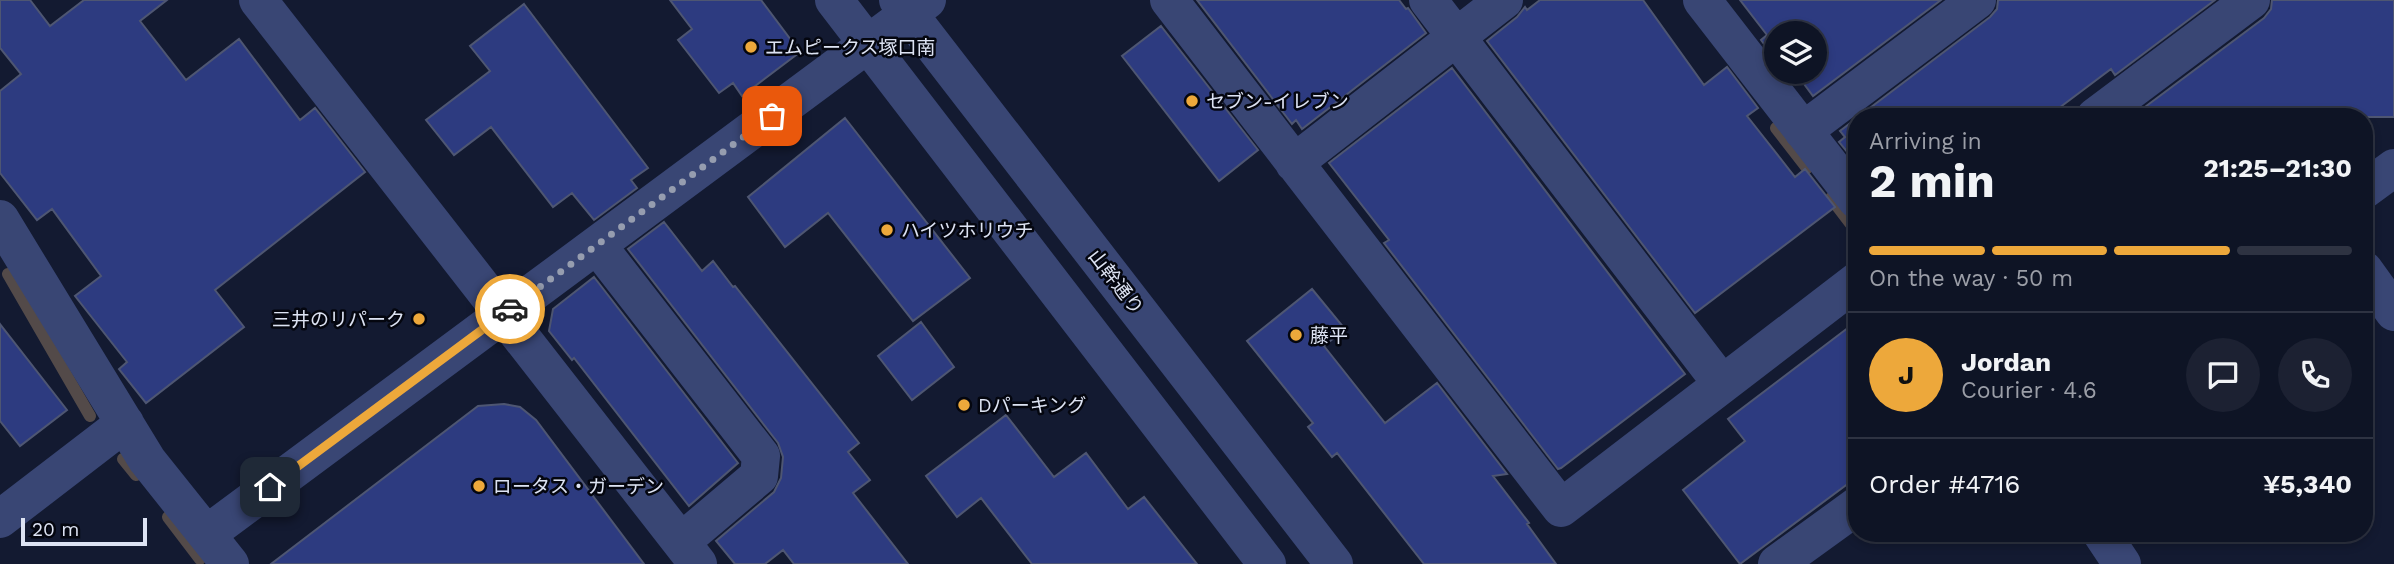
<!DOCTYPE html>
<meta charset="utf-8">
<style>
body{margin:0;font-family:"Work Sans","Noto Sans JP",sans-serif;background:#1c2132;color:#f1f3f6;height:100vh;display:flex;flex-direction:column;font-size:26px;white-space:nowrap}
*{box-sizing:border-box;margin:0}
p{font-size:23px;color:#9b9ea7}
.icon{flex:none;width:38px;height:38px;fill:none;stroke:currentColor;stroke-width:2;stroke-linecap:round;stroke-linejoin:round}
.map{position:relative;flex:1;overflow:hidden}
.side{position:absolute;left:1848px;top:108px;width:525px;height:434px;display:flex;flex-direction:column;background:#0e1425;border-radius:28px;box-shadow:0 4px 10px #0003,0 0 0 2px #2e3342}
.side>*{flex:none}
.tools{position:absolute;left:1764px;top:21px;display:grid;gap:14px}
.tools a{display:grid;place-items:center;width:63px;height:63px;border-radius:50%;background:#0e1425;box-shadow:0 4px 10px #0003,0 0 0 2px #2e3342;font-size:35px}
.scale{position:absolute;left:21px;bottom:18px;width:126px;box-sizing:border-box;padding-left:7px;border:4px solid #dde3f3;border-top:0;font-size:19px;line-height:24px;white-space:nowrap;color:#dde3f3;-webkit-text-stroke:5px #04060f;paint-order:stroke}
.pin{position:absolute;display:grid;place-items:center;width:60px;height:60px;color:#fff;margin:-30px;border-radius:14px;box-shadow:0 4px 10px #0006}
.courier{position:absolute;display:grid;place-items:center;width:70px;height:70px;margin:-35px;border:5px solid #eda83b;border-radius:50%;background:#fff;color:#222;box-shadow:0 2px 9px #0007}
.summary em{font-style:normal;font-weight:700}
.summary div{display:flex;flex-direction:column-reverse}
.summary{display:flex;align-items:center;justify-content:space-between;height:119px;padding:0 21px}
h1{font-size:46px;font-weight:700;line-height:52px}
.bar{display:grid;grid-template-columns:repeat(4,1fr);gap:10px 7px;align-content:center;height:84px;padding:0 21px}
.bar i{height:9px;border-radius:5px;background:#2e3342}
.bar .selected{background:#eda83b}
.bar p{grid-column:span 4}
.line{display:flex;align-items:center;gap:18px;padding:0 21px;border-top:2px solid #2e3342}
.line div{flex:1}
.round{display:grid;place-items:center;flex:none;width:74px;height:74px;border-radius:37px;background:#1c2132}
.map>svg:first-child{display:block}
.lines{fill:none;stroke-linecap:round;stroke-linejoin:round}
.stream{stroke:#534a49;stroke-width:12}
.building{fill:#2d3b80;stroke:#4e5672;stroke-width:2}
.minor{stroke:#394674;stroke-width:38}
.done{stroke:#969daf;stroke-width:7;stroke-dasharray:0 12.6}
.route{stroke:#eda83b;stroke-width:9}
.poi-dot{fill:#eda83b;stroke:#04060f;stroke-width:2.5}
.labels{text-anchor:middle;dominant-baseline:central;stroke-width:5;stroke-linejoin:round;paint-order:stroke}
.poi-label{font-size:19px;fill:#dde3f3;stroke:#04060f;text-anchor:start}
.street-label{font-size:19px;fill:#dde3f3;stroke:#04060f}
</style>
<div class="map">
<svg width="2394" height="564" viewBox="0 0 2394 564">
<rect width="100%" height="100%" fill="#131a31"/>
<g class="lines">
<path class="stream" d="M1776,128L1807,168
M1831,198L1857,232
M8,274L90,416
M123,459L136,475
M168,517L200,559"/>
</g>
<path class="building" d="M0,0H30L50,26L84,0H167L140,21L186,80L239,39L300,120L315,108L365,172L215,290L244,327L146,403L119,369L127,362L75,296L101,276L52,209L37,220L0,173V91L21,74L0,48Z
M670,0H761L800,52L742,96L733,83L719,93L678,40L692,29Z
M1197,0H1399L1406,9L1408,8L1426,33L1302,129L1296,120L1292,124Z
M1540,0H1643L1704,85L1727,67L1758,108L1747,116L1795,177L1805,169L1835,207L1695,313L1487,41L1517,17L1525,7L1527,10Z
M1740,0H1941L1813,96L1798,76L1792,81L1785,72H1815V33H1776V60L1761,40L1767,35Z
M1998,0H2215L2115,75L2111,69L2047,117H1858L1990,17L1997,9Z
M2272,0H2394V117H2146L2141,110L2264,18L2271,9Z
M524,4L648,168L631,180L637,188L594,220L572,193L553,207L491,127L454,155L426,120L490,71L470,46Z
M1161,26L1258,150L1219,181L1122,56Z
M1452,68L1685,374L1561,468L1558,469L1384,243L1389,240L1329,163Z
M845,118L970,278L913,321L828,213L785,247L748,197Z
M1857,118V164L1839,142L1845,137L1840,131Z
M664,222L702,271L713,261L733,287L735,286L859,443L848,452L870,480L853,493L908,564H794L783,550L765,564H735L716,541L774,492L781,478L783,457L778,443L628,249Z
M594,277L738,463L689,506L574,358L572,360L549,331L553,309Z
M1312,289L1345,329L1324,346L1385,423L1437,383L1507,474L1493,476L1529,523L1527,524L1556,564H1424L1337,453L1332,457L1308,427L1313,423L1247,341Z
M1857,321V477L1740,564L1683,490L1745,441L1728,419Z
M921,322L954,367L912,400L878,356Z
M0,324L67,410L20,446L0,421Z
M504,404L520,407L536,420L644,564H271L478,406Z
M1006,415L1054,477L1086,453L1128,509L1144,497L1197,564H1032L981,498L957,517L926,476Z"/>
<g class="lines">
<path class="minor" d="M258,0L698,564
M834,0L1267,564
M898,0L1334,564
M1169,0L1561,508L1857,281
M1428,0L1722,384
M1702,0L1857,200
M2095,117L2251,0
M1803,131L1977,0
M1294,163L1504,0
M2364,190L2394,168
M0,219L147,460L230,564
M597,245L761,456L759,476L681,542
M2364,270L2394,312
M0,519L125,423
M207,534L927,0
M2102,534L2122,564
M1777,564L1857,506"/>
</g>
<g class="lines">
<path class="done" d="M510,309L772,116"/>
<path class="route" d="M270,487L510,309"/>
</g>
<g class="poi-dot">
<circle cx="751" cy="47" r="7"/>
<circle cx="1192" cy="101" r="7"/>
<circle cx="887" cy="230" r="7"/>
<circle cx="419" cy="319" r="7"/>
<circle cx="1296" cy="335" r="7"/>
<circle cx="964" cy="405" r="7"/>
<circle cx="479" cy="486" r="7"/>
</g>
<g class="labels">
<g class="poi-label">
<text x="765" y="47">エムピークス塚口南</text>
<text x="1206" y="101">セブン-イレブン</text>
<text x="901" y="230">ハイツホリウチ</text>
<text x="405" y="319" text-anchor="end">三井のリパーク</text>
<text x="1310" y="335">藤平</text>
<text x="978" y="405">Dパーキング</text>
<text x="493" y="486">ロータス・ガーデン</text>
</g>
<g class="street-label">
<text transform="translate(1116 282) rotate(52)">山幹通り</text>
</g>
</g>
</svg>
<div class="tools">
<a><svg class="icon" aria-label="layers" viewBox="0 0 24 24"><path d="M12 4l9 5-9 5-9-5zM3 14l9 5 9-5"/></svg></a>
</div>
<div class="scale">20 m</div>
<div class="pin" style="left:772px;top:116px;background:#ea580c"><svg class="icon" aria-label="bag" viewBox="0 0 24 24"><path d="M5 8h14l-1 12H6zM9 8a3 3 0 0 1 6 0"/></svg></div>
<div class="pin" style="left:270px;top:487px;background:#1f2937"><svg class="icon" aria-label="home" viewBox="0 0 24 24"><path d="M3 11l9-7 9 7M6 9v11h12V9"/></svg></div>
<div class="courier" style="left:510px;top:309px"><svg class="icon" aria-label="car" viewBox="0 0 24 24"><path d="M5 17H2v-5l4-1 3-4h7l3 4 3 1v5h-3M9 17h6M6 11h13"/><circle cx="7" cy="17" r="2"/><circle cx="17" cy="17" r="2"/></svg></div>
<section class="side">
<div class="summary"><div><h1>2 min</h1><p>Arriving in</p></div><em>21:25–21:30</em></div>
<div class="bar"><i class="selected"></i><i class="selected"></i><i class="selected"></i><i></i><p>On the way · 50 m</p></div>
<div class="line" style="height:126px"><b class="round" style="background:#eda83b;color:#111">J</b><div><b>Jordan</b><p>Courier · 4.6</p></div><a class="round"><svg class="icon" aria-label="chat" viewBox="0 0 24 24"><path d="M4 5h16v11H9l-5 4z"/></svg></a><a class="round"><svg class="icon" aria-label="phone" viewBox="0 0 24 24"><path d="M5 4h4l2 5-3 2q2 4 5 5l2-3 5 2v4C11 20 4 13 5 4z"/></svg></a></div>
<div class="line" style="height:91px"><div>Order #4716</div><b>¥5,340</b></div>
</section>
</div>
